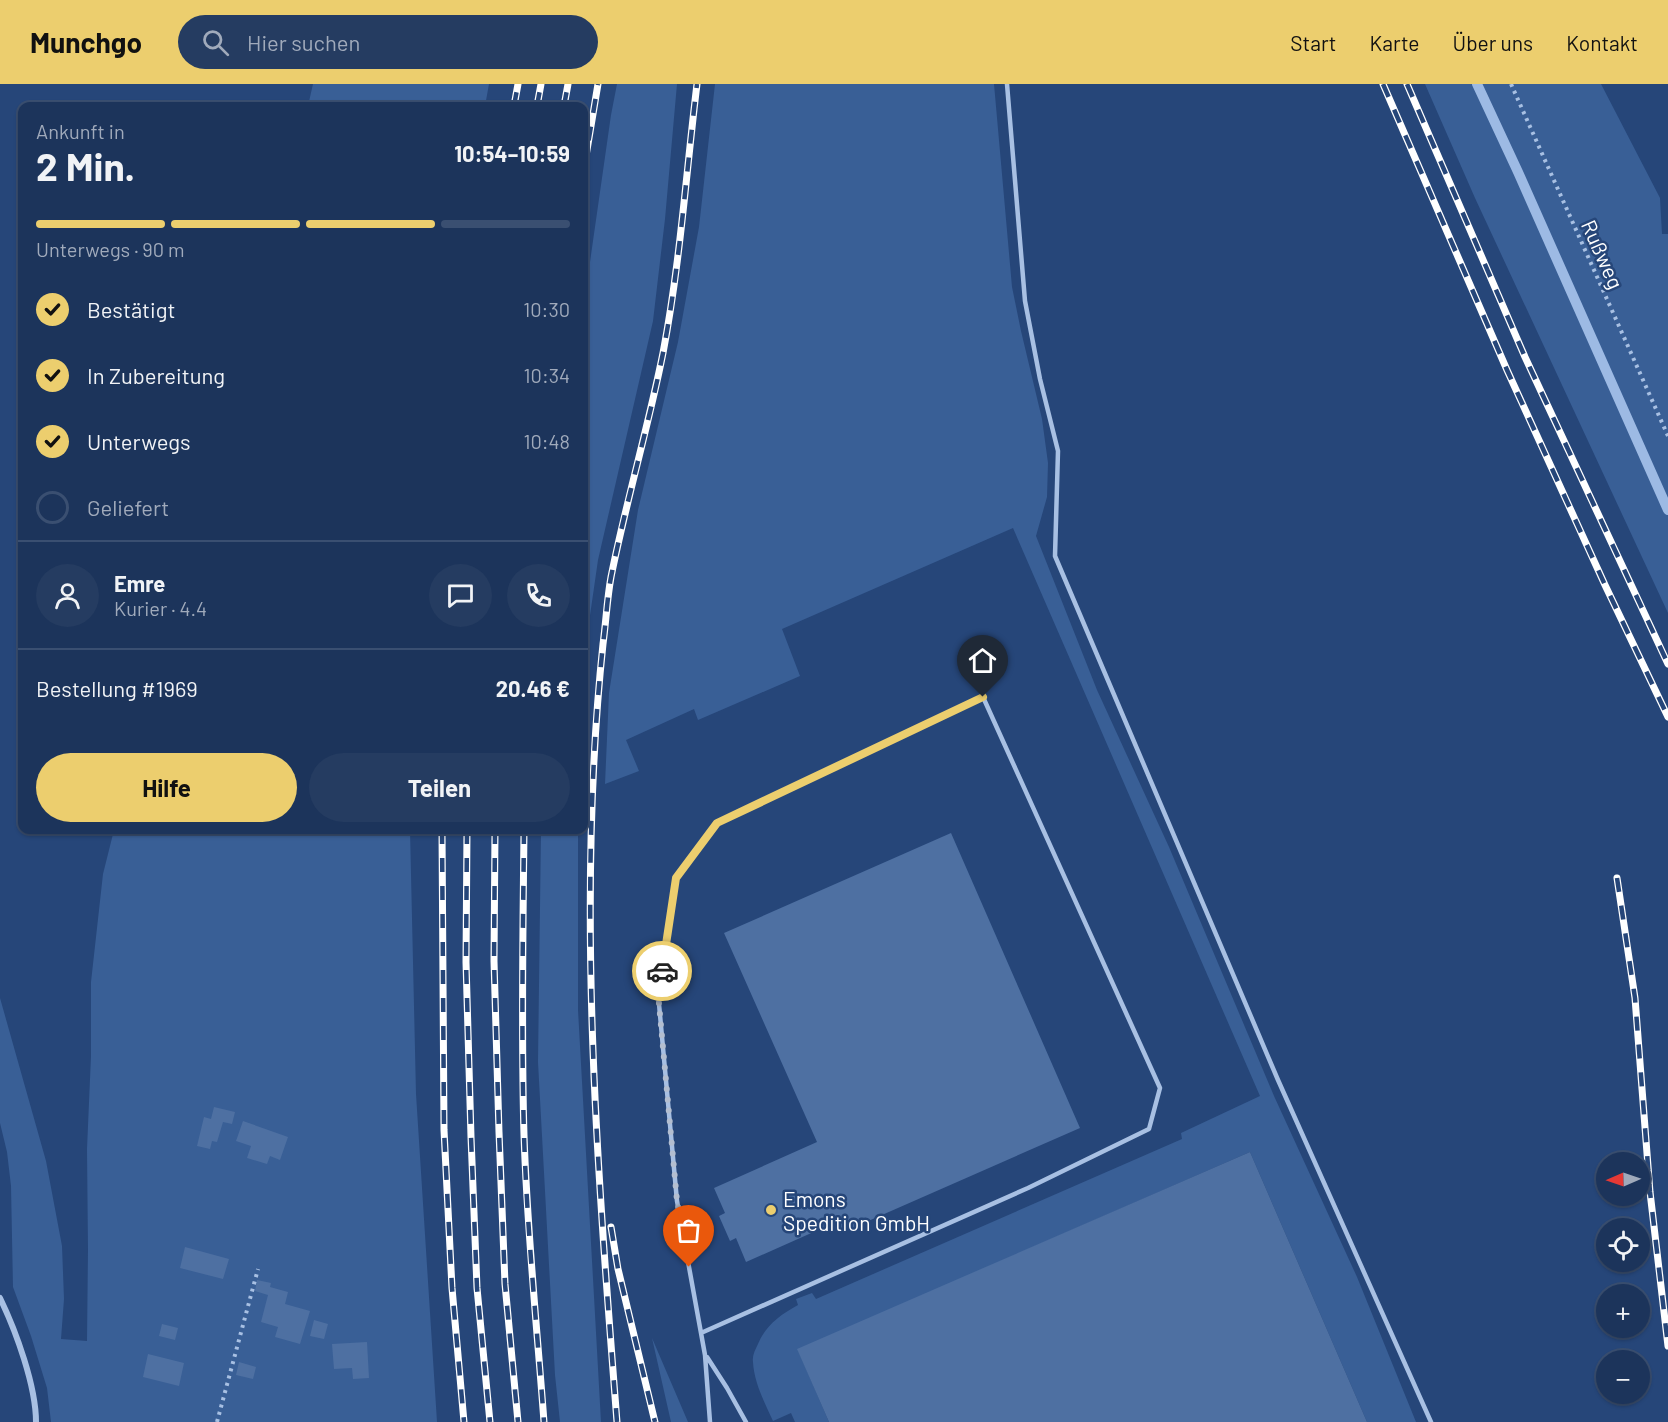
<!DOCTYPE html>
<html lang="de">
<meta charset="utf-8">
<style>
body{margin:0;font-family:Barlow,sans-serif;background:#253c61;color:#f1f3f6;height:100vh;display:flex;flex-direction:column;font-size:22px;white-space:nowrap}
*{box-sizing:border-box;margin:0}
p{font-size:20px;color:#a0aabb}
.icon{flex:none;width:33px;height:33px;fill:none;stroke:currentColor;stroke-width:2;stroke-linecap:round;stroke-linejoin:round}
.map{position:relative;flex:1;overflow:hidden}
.side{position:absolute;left:18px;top:18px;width:570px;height:732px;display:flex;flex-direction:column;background:#1c345b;border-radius:12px;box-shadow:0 2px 4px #0004,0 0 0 2px #3a4f71}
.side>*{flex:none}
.needle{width:39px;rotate:268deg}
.controls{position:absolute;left:1596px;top:1068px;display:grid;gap:12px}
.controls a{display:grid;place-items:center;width:54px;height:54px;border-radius:50%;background:#1c345b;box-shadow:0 2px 4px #0004,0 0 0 2px #3a4f71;font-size:30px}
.pin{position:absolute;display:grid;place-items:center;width:51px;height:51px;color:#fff;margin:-62px -26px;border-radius:50% 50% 50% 0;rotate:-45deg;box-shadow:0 0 6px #0007}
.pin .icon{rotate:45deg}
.courier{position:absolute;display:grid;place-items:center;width:60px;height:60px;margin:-30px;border:4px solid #ecce6e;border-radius:50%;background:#fff;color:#222;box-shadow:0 2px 8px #0007}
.head em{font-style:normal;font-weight:700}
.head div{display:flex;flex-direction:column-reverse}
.head{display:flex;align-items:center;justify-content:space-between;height:102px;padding:0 18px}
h1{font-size:39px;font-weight:700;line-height:45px}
.bar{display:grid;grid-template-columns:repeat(4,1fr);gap:9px 6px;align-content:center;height:72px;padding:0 18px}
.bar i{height:8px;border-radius:4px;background:#3a4f71}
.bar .selected{background:#ecce6e}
.bar p{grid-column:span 4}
.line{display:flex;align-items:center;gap:15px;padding:0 18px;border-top:2px solid #3a4f71}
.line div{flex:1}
.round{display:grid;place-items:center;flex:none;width:63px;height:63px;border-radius:32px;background:#253c61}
ol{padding:0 18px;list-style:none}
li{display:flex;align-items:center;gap:18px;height:66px}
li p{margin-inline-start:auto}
li .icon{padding:6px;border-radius:50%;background:#ecce6e;color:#111;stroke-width:4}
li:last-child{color:#a0aabb}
li i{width:33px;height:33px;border:3px solid #3a4f71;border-radius:50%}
.button{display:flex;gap:12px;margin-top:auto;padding:12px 18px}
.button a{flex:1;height:69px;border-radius:36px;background:#ecce6e;color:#111;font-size:24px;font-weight:700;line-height:69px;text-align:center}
.button a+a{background:#253c61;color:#f1f3f6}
header{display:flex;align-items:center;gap:36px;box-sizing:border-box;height:84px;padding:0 30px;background:#ecce6e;color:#111}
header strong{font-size:28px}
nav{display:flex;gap:33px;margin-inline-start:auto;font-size:21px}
.search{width:420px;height:54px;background:#253c61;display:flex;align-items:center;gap:15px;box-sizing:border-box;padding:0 21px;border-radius:33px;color:#a0aabb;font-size:22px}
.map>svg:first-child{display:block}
.green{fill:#395f96}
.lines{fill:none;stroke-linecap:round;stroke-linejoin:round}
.stream{stroke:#9dbae4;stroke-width:10}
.building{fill:#4e70a2}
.path{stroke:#a8c0e3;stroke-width:4;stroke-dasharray:3 4.5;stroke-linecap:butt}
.lane{stroke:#a8c0e3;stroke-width:4.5}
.street{stroke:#a8c0e3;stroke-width:6}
.rail-casing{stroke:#fff;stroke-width:7}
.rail{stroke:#264679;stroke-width:4.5;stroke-dasharray:14;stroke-linecap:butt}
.done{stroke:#b3bed0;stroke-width:6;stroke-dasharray:0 10.8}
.route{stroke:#ecce6e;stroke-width:8}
.poi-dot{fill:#ecce6e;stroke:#264679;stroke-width:2}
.labels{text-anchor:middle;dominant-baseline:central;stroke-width:5;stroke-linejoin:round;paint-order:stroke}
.street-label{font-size:21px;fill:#fff;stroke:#264679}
.poi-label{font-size:21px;fill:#fff;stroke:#264679;text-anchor:start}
</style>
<header>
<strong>Munchgo</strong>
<div class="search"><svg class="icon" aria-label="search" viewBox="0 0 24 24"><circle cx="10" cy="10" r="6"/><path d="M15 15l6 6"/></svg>Hier suchen</div>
<nav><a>Start</a><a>Karte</a><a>Über uns</a><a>Kontakt</a></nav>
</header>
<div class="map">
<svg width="1668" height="1338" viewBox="0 0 1668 1338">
<rect width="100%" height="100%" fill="#264679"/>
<path class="green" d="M313,0H489L485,22H308Z
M617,0H677L665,135L653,237L598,476L584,573V220L611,31Z
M715,0H994L1012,203L1021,247L1042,335L1048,379L1047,413L1036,452L1097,606L1169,763L1274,1012L1357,1193L1416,1338H1367L1250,1068L798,1266L829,1338H795L791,1329L773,1337C765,1319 754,1299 753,1278C752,1272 755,1266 758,1260C766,1241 780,1231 798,1221L796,1215L812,1209L816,1215L1182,1055L1181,1049L1260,1012L1013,444L782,545L800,592L698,636L694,625L626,656L639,687L605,700L609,609L638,426L678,258L699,143Z
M1425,0H1601L1660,114L1662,150H1668V529L1475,114Z
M114,746H410L416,1010L437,1338H51L47,1304L31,1252L13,1203L11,1102L7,1068L0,1039V914L46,1077L62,1162L64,1215L61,1255L87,1257L88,1166L87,1065L91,972V898L103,790Z
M541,746H578V926L601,1338H560L555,1291L538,978Z
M652,1254L688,1338H671Z"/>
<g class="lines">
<path class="stream" d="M1477,0L1518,88L1668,426"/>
</g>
<path class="building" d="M951,749L1080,1044L841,1149L836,1138L746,1178L736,1154L730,1157L719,1132L725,1129L714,1104L817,1058L724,849Z
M214,1023L235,1028L232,1040L223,1038L217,1058L212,1057L210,1065L197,1062L204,1033L211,1035Z
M243,1037L288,1053L280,1076L270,1072L267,1080L247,1074L251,1062L236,1057Z
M1250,1068L1367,1338H829L797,1265Z
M185,1163L229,1175L223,1195L180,1184Z
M257,1196L271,1199L270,1203L288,1208L285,1220L310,1227L300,1260L275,1253L278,1243L261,1238L268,1211L255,1207Z
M314,1236L328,1240L324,1255L310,1252Z
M162,1240L178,1244L175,1256L159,1252Z
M367,1258L369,1294L353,1295L352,1284L334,1285L332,1260Z
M148,1270L184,1279L179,1302L143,1293Z
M239,1278L256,1283L253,1295L236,1291Z"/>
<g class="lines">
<path class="path" d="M1511,0L1668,352
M217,1338L258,1185"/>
<path class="lane" d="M1007,0L1025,217L1040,295L1058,367L1055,472L1278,996L1431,1338
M701,1249L1028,1104L1149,1045L1160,1004L983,613L717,739L676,794L658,909L677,1117L705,1271L710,1338
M707,1273L727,1304L746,1338"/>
<path class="street" d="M0,1214C16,1247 36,1302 36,1338"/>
<g class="rail-casing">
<path id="rail" d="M1383,0L1507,286L1605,501L1668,633
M1407,0L1525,273L1668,580
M514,22L518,0
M537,22L541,0
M564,22L568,0
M584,84L598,0
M442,746L444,1046L452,1204L464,1338
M467,746L466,878L471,1053L477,1204L490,1338
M495,746L494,877L499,1048L505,1200L518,1338
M524,746C523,847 521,949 524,1051C527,1147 537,1243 544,1338
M1617,794L1635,914L1650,1108L1668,1262
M611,1143L618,1185L655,1338
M617,1338C597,1082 576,816 603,560C606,538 607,515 611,493C626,418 648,344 663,269C680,180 686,90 697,0"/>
</g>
<use href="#rail" class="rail"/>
</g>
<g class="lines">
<path class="done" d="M662,887L658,909L677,1117L689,1183"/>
<path class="route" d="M662,887L676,794L717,739L983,613"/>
</g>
<circle class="poi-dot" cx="771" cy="1126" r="6"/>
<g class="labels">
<g class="street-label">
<text transform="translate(1603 170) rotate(66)">Rußweg</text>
</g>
<g class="poi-label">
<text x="783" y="1114">Emons<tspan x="783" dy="24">Spedition GmbH</tspan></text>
</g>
</g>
</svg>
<div class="controls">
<a><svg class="needle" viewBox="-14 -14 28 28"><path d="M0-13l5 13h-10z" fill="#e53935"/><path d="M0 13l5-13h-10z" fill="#a0aabb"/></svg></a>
<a><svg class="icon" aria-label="locate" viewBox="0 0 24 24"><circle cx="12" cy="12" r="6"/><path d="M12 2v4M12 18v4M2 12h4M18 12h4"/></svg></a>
<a>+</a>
<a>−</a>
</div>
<div class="pin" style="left:689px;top:1183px;background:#ea580c"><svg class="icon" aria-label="bag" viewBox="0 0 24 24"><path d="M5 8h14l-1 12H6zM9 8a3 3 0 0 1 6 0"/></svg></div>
<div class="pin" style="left:983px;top:613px;background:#1f2937"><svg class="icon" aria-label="home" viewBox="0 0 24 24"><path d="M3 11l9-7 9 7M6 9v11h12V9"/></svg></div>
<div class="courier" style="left:662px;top:887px"><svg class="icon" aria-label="car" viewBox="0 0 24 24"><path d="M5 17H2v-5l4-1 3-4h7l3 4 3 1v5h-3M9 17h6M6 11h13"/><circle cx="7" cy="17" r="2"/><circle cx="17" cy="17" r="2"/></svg></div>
<section class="side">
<div class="head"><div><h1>2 Min.</h1><p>Ankunft in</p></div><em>10:54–10:59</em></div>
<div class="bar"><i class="selected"></i><i class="selected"></i><i class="selected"></i><i></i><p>Unterwegs · 90 m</p></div>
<ol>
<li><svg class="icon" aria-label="check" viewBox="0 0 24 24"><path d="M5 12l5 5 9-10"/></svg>Bestätigt<p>10:30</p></li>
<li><svg class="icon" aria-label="check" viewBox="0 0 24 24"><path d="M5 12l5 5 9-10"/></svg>In Zubereitung<p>10:34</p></li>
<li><svg class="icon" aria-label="check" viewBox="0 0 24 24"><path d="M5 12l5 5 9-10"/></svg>Unterwegs<p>10:48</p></li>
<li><i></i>Geliefert</li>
</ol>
<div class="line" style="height:108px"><a class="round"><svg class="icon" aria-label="person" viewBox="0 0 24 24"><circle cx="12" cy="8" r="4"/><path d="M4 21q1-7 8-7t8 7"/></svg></a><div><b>Emre</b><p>Kurier · 4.4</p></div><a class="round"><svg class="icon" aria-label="chat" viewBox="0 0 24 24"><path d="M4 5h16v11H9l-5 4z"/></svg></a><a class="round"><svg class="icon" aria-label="phone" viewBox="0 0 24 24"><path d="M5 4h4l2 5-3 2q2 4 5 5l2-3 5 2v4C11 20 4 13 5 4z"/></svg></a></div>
<div class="line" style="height:78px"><div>Bestellung #1969</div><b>20.46 €</b></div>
<div class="button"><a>Hilfe</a><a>Teilen</a></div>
</section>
</div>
